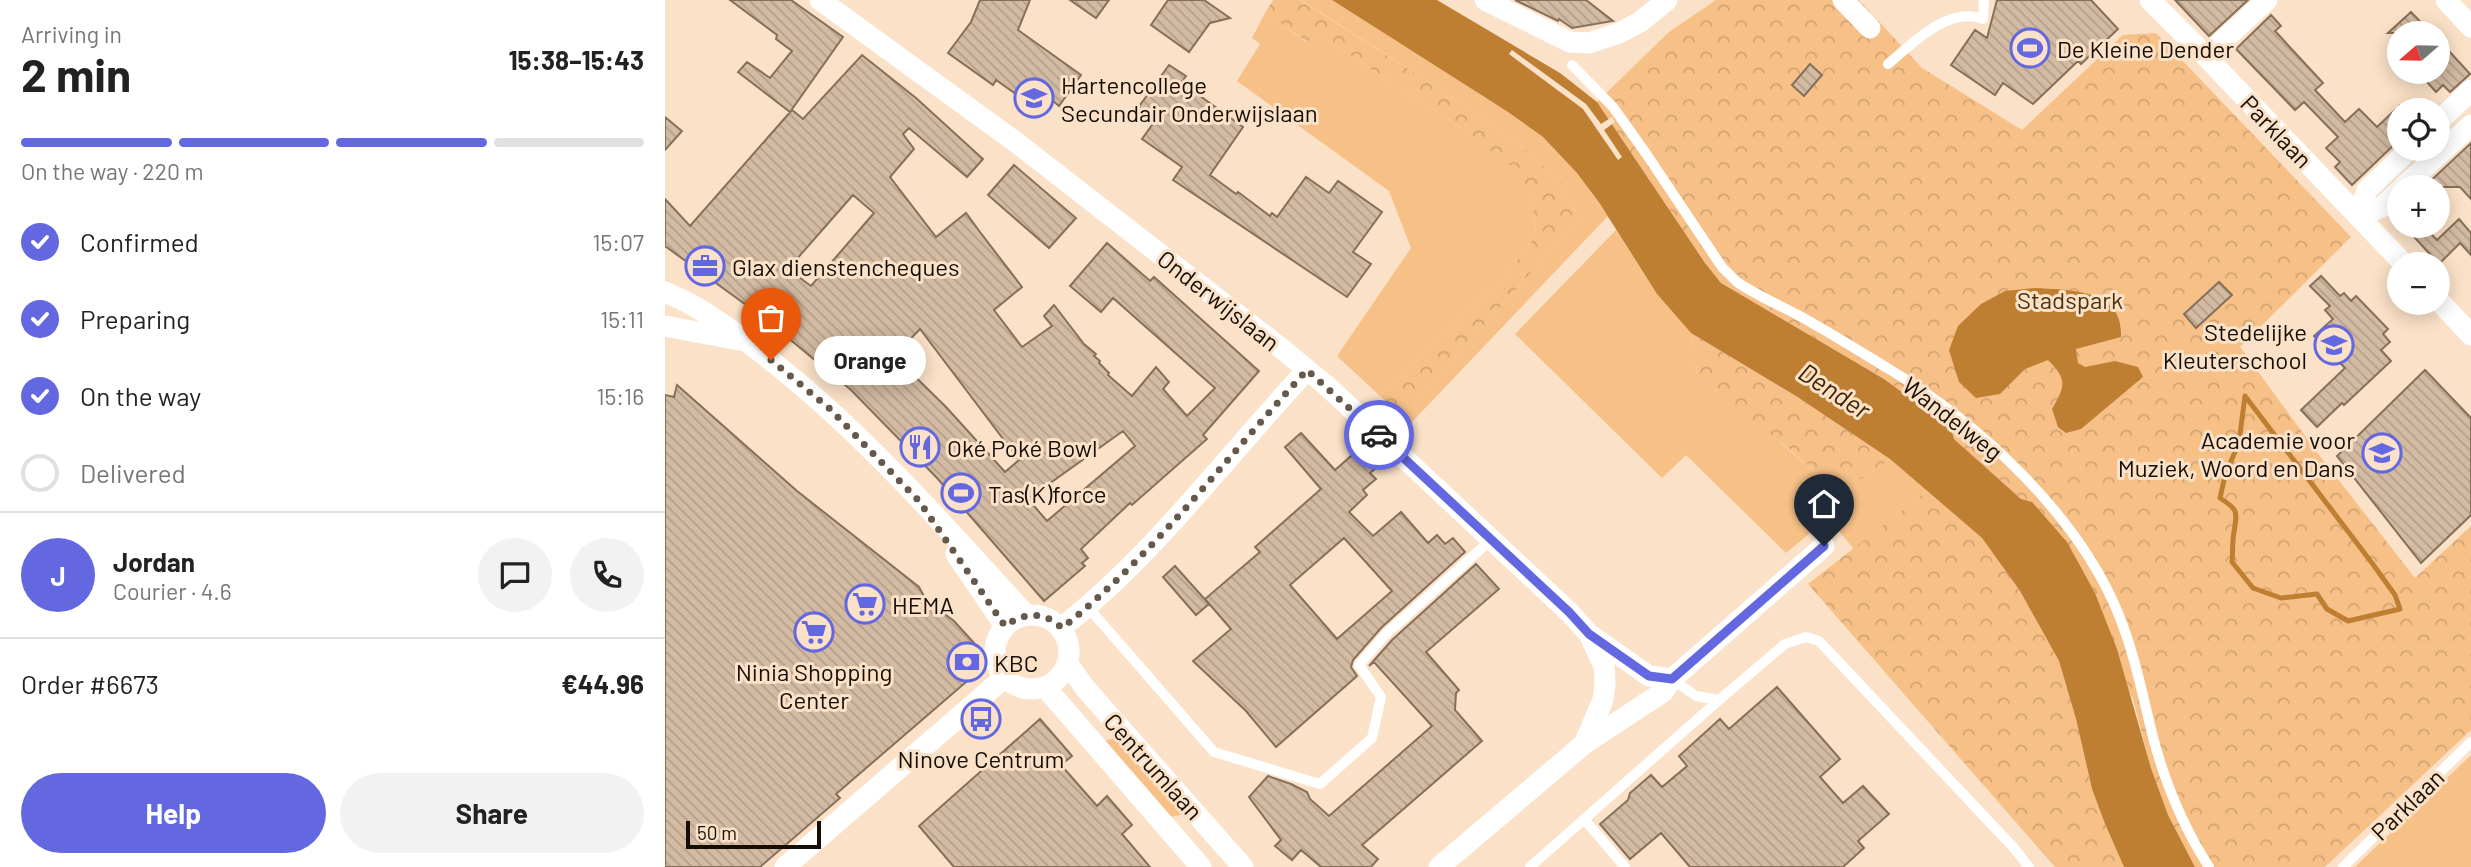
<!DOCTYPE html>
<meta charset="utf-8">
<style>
body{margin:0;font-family:Barlow,sans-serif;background:#f2f2f2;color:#222;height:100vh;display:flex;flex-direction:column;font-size:26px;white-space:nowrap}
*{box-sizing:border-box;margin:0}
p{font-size:23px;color:#767676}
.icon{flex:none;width:38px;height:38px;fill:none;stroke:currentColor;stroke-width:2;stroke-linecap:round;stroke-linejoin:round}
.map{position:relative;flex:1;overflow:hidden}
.details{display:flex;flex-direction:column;background:#fff;width:665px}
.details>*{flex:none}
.needle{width:46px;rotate:250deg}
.buttons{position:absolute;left:1722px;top:21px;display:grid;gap:14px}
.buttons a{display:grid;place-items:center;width:63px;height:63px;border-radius:50%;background:#fff;box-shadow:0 4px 18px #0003;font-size:35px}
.scale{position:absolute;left:21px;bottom:18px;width:135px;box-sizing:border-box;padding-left:7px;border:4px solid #160e06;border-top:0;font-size:19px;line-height:24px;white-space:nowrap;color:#160e06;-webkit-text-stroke:5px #fae1c7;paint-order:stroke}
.pin{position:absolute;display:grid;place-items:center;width:60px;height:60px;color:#fff;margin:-72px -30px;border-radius:50% 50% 50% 0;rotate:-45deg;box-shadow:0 0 7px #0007}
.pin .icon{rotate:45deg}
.courier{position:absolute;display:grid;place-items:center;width:70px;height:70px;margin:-35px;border:5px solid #6368e1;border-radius:50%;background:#fff;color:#222;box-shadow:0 2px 9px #0007}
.bubble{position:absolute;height:49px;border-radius:24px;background:#fff;box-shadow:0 4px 18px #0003;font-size:23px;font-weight:700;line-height:49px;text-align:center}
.head em{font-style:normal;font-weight:700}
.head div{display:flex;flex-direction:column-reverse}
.head{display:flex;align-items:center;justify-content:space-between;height:119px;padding:0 21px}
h1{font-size:46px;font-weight:700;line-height:52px}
.bar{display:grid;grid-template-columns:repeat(4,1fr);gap:10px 7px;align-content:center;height:84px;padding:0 21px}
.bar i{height:9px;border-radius:5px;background:#e0e0e0}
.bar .active{background:#6368e1}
.bar p{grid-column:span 4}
.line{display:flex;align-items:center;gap:18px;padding:0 21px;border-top:2px solid #e0e0e0}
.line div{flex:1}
.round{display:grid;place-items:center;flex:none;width:74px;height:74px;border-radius:37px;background:#f2f2f2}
ol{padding:0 21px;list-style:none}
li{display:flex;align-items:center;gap:21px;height:77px}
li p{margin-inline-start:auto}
li .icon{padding:7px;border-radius:50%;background:#6368e1;color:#fff;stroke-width:4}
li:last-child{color:#767676}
li i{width:38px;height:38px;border:4px solid #e0e0e0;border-radius:50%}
.cta{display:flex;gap:14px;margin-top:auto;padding:14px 21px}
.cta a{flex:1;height:80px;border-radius:42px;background:#6368e1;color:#fff;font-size:28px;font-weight:700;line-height:80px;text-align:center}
.cta a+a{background:#f2f2f2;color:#222}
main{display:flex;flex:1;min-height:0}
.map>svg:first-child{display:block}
.grass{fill:#f6c087}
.forest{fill:url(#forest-crowns)}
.water{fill:#bf7f33}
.pier{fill:#fae1c7}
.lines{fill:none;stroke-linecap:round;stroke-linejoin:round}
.stream{stroke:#bf7f33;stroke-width:5}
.building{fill:url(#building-back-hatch);stroke:#877059;stroke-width:2;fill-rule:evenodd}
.service{stroke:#fff;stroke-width:10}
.minor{stroke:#fff;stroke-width:21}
.done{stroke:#66584a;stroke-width:7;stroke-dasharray:0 12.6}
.route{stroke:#6368e1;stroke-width:9}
.labels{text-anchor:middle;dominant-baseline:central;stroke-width:6;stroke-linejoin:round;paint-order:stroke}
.poi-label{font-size:24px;fill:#160e06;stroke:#fae1c7;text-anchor:start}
.street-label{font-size:24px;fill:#160e06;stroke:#fae1c7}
.park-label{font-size:24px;fill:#4d3212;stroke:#fae1c7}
.water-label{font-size:26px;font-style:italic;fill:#402504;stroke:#fae1c7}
</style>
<main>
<section class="details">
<div class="head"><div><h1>2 min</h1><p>Arriving in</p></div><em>15:38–15:43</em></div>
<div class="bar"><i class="active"></i><i class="active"></i><i class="active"></i><i></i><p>On the way · 220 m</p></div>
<ol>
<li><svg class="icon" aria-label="check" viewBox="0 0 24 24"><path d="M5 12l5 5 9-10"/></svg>Confirmed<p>15:07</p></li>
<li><svg class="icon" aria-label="check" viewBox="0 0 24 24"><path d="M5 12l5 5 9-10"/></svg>Preparing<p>15:11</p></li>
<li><svg class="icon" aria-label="check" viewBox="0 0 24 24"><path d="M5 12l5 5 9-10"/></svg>On the way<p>15:16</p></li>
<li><i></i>Delivered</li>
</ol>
<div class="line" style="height:126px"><b class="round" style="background:#6368e1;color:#fff">J</b><div><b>Jordan</b><p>Courier · 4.6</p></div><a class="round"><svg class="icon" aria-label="chat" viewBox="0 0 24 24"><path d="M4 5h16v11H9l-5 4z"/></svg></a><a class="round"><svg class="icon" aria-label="phone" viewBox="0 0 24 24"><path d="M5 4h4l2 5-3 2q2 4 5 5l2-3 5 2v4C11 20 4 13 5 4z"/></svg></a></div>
<div class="line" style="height:91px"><div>Order #6673</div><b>€44.96</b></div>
<div class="cta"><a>Help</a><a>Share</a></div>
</section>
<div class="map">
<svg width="1806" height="867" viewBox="0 0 1806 867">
<defs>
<pattern id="forest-crowns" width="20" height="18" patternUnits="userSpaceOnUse" patternTransform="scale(1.75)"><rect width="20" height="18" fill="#f6c087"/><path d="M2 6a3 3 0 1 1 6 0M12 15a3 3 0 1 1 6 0" fill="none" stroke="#d2a473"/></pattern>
<pattern id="building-back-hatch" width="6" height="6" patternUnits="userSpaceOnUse" patternTransform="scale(1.75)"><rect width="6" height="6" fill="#d3baa2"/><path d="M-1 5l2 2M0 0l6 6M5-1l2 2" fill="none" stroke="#b49f8a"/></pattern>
</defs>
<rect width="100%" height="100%" fill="#fae1c7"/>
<path class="grass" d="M636,0H667L843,112L878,137L912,173L943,216L745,424L738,416L914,219L895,181L858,148L789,98Z
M600,13L641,42L651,33L804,133L854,172L868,200L871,235L840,276L715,396L672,356L746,248L724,191L572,81L595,44L587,38Z
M951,230L992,294L1026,333L1032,372L1150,472L1196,479L1225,459L1262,491L1189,549L1163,518L1121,553L1021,455L997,478L850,334Z
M453,737L520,814L504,817L437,742Z
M1806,755V867H1690Z"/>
<path class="forest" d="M608,0H635L789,98L858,148L895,181L914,219L738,416L715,396L840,276L871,235L868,200L853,172L804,133L651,33L642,42L600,13Z
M1051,0H1194L1257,68L1357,130L1458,35L1491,33L1686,237L1575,347L1651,451L1750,578L1806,526V730L1660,867H1530L1503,815L1486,768L1468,699L1356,499L1289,439L1286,428L1219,379L1056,283L1040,263L932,102L1004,32Z
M1026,333L1131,396L1225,459L1196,479L1167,481L1150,472L1123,448L1044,389L1032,372Z
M1262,491L1317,538L1355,591L1394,661L1411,719L1427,789L1440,824L1459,867H1390L1143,584Z"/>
<path class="water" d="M667,0H772L895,73L932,102L1040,263L1056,283L1219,379L1286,428L1289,439L1356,499L1367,502L1402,542L1430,593L1452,649L1486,768L1503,815L1530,867H1459L1440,824L1427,789L1411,719L1394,661L1355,591L1317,538L1225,459L1131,396L1026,333L992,294L935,204L912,173L878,137L843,112Z
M1370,288C1405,290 1459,289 1456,337L1411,349L1413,363L1420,367L1450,361L1473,367L1478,377L1416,429L1401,433L1393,427L1387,409C1400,386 1403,380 1383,360L1360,369L1335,394L1311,398L1294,382L1284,350L1293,326L1316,304L1340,291Z"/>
<path class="pier" d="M847,50L921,104L936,124L947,117L950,122L939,130L957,157L953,160L918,109L844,54Z"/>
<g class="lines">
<path class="stream" d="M1580,396L1707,563L1730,595L1735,609L1683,621L1662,609L1652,594L1616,598L1588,588L1567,562C1568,553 1567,542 1569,532C1572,512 1574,510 1555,498L1560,476L1574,442Z"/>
</g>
<path class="building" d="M65,0H126L178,37L125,112L73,72L82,62L105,78L127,51L111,39L112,35Z
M315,0H365L353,30L416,75L394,106L380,94L368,106L331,80L328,85L283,53L306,22Z
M405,0H444L431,18Z
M503,0H539L565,18L545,23L524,52L486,25Z
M850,0H921L948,21L907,28L894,19L893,21Z
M1332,0H1426L1453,29L1416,64L1413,61L1368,104L1338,83L1330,95L1286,65L1310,30L1322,38Z
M1510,0H1583L1544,36Z
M1746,12L1766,33H1723Z
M1606,15L1616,26L1610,31L1658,83L1650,90L1680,122L1694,109L1712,127L1734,106V140L1687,185L1670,167L1675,162L1661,148L1673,137L1639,102L1630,110L1571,49Z
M1773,39L1805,74L1785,92L1778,85L1771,92L1761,81L1773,72Z
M197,55L251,98L318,159L302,177L244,128L238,134L249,149L225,177L271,237L301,213L315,232L357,287L329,310L357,347L387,326L379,316L389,305L419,344L431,354L429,356L435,361L434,363L444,373L443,375L467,396L491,367L504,382L498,389L522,416L550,388L448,298L436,312L405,286L442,243L485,281L489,277L594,371L538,435L542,439L467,505L465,503L416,549L423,558L417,563L420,566L379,601L272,478L186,390L99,318L0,246V199L25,226L127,110L138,119ZM188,195L209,213L146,286L123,269ZM255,329L354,460L340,472L281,407L229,356ZM458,431L470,446L382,521L363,499Z
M1145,64L1157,75L1139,96L1127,85Z
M504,65L521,76L517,82L531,93L578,127L545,175L571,194L573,192L605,216L607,213L612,217L641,177L664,193L673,181L717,212L688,252L706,264L682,297L508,180L517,167L477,139L487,125L470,112Z
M0,117L17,131L0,150Z
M1806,143V199L1795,187H1759Z
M349,165L411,218L384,248L323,195Z
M1794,219L1806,233V255L1795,243L1774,264L1739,226H1758L1772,240Z
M1656,276L1675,296L1679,293L1686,301L1691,296L1723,329L1718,334L1725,342L1716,350L1726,361L1679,405L1677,403L1652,427L1636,410L1680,368L1649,336L1668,319L1660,310L1665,306L1645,286Z
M1554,282L1567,295L1531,328L1519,314Z
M1760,370L1806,418V515L1756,563L1672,456Z
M12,385L132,491L254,587L261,600L289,621L309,643L311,656L308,676L171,794L175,798L95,867H0V395L9,397Z
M636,433L670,470L694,449L711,468L705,473L711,479L698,490L702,495L684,512L708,536L736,512L763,543L772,535L780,544L788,538L800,552L716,628L688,660L686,667L692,676L611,747L581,711L528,661L566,629L540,599L595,552L590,547L656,489L620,447ZM679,538L727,591L672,639L625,585Z
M811,564L834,589L761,652L794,690L791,693L790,710L817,741L697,845L713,859L706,867H656L636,850L627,860L610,846L616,840L584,797L603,776L626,784L642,792L645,799L664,816L767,726L709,662L704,666L727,640Z
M510,566L544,604L531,615L498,577Z
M1112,687L1175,759L1155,777L1178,803L1198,786L1224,814L1193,841L1199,848L1178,867H1025L996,833L965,859L935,824L963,800L965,793L986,775L997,787L1022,766L1014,756L1055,719L1064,729Z
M375,719L407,756L396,765L432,806L442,796L467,825L457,834L485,867H289L254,826Z"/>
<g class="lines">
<path class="service" d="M1223,64C1248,43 1283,6 1318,19L1319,0
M907,65L948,107L980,152L1057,267L1072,282C1091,295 1112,304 1133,315C1164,332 1194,351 1224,369C1314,423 1413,515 1453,613C1470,654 1478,698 1489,741C1501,785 1519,828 1544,867
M422,606L549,752L655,784L707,738L716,697L694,665L721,634L827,539
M1007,679L1031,696L1054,700L1120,644L1141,637L1154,641L1348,847L1364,867
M919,819L960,867
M865,867L1054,700
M1678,867L1806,742"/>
<path class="minor" d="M155,0L352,143L617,349L662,386L904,612L924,634L984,676L1007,679
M820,0L905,42L924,43L954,33L975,22L1002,0
M1178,0L1205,28
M1485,0L1527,42L1739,264
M1781,0L1806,27
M1541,56L1602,0
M1773,122L1806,90
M1738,187L1806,125
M1693,216L1702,190L1745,149
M1693,216L1717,207L1734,191
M0,292C37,307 68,331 99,355C194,428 280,526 361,615
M1773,300L1806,335
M0,326L74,340
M291,554L340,626
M330 652a37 37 0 1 1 74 0a37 37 0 1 1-74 0Z
M396,628C490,554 561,457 642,370
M403,664L420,688L578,867
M380,687L536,867
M919,744L998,692L1007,679L1159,546
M120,867L340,677
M774,867L919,744L938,700L940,684L939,666L924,634"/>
</g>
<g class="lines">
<path class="done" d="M106,360L164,408L254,501L340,626C359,612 379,611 397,628C490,554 562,457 642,370L714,435"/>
<path class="route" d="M714,435L904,612L924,634L984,676L1007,679L1159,546"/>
</g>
<defs>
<g id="stadium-ring" transform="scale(2.0125)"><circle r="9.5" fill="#fae1c7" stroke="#6368e1" stroke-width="1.5"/><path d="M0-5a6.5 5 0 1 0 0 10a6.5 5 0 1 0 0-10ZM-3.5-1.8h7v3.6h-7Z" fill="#6368e1"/></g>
<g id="school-ring" transform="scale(2.0125)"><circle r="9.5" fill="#fae1c7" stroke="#6368e1" stroke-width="1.5"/><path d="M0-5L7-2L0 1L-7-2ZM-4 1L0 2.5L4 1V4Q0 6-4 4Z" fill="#6368e1"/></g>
<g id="office-ring" transform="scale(2.0125)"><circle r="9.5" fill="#fae1c7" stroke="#6368e1" stroke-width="1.5"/><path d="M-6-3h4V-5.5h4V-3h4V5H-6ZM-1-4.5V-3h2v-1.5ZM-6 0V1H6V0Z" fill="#6368e1"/></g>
<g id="restaurant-ring" transform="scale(2.0125)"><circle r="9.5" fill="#fae1c7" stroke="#6368e1" stroke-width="1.5"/><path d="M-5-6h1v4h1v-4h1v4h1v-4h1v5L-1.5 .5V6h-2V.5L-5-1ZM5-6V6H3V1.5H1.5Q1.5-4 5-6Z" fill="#6368e1"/></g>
<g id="supermarket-ring" transform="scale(2.0125)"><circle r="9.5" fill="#fae1c7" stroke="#6368e1" stroke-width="1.5"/><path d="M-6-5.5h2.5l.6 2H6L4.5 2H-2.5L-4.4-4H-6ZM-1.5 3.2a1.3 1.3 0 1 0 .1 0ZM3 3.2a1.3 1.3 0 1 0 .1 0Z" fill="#6368e1"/></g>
<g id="bank-ring" transform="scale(2.0125)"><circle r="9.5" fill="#fae1c7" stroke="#6368e1" stroke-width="1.5"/><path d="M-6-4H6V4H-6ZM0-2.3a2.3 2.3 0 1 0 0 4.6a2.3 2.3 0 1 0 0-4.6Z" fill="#6368e1"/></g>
<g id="bus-ring" transform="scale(2.0125)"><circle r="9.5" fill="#fae1c7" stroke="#6368e1" stroke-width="1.5"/><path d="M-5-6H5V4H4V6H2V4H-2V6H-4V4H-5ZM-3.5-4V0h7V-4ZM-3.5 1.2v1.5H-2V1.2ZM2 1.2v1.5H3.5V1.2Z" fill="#6368e1"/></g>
</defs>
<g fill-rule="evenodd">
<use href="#stadium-ring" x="1365" y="48"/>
<use href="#school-ring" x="369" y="98"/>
<use href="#office-ring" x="40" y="266"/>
<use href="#school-ring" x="1669" y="345"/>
<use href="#restaurant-ring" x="255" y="447"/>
<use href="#school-ring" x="1717" y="453"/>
<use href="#stadium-ring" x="296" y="493"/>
<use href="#supermarket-ring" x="200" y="604"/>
<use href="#supermarket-ring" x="149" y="632"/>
<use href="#bank-ring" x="302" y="662"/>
<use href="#bus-ring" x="316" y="719"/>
</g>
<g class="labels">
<g class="poi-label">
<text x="1392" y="48">De Kleine Dender</text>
<text x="396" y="84">Hartencollege<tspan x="396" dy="28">Secundair Onderwijslaan</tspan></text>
<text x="67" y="266">Glax dienstencheques</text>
<text x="1642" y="331" text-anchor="end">Stedelijke<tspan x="1642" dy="28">Kleuterschool</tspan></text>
<text x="1690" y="439" text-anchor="end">Academie voor<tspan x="1690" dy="28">Muziek, Woord en Dans</tspan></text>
<text x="282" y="447">Oké Poké Bowl</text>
<text x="323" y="493">Tas(K)force</text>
<text x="227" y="604">HEMA</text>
<text x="329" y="662">KBC</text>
<text x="149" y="671" text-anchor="middle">Ninia Shopping<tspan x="149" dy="28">Center</tspan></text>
<text x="316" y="758" text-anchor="middle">Ninove Centrum</text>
</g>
<g class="street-label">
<text transform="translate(1612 131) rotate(46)">Parklaan</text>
<text transform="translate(554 300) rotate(38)">Onderwijslaan</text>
<text transform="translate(1288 418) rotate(38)">Wandelweg</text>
<text transform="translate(489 766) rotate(48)">Centrumlaan</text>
<text transform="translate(1742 804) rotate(-44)">Parklaan</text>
</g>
<g class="park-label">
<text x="1405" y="299">Stadspark</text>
</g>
<g class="water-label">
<text transform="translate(1170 390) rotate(33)">Dender</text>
</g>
</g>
</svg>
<div class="buttons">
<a><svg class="needle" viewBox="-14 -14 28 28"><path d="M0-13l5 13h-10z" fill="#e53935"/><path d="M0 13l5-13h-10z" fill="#767676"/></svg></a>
<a><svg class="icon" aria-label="locate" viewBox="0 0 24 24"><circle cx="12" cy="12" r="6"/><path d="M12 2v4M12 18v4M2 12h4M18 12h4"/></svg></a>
<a>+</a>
<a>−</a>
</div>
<div class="scale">50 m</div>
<div class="pin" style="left:106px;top:360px;background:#ea580c"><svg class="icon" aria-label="bag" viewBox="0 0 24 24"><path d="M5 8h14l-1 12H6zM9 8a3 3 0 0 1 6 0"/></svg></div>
<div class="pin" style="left:1159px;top:546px;background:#1f2937"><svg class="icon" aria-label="home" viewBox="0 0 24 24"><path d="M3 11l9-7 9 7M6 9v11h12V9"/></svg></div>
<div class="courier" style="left:714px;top:435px"><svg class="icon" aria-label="car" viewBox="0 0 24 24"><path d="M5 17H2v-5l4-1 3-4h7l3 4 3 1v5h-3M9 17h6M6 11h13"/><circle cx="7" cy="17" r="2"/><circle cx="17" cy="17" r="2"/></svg></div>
<div class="bubble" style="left:149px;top:336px;width:112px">Orange</div>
</div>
</main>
